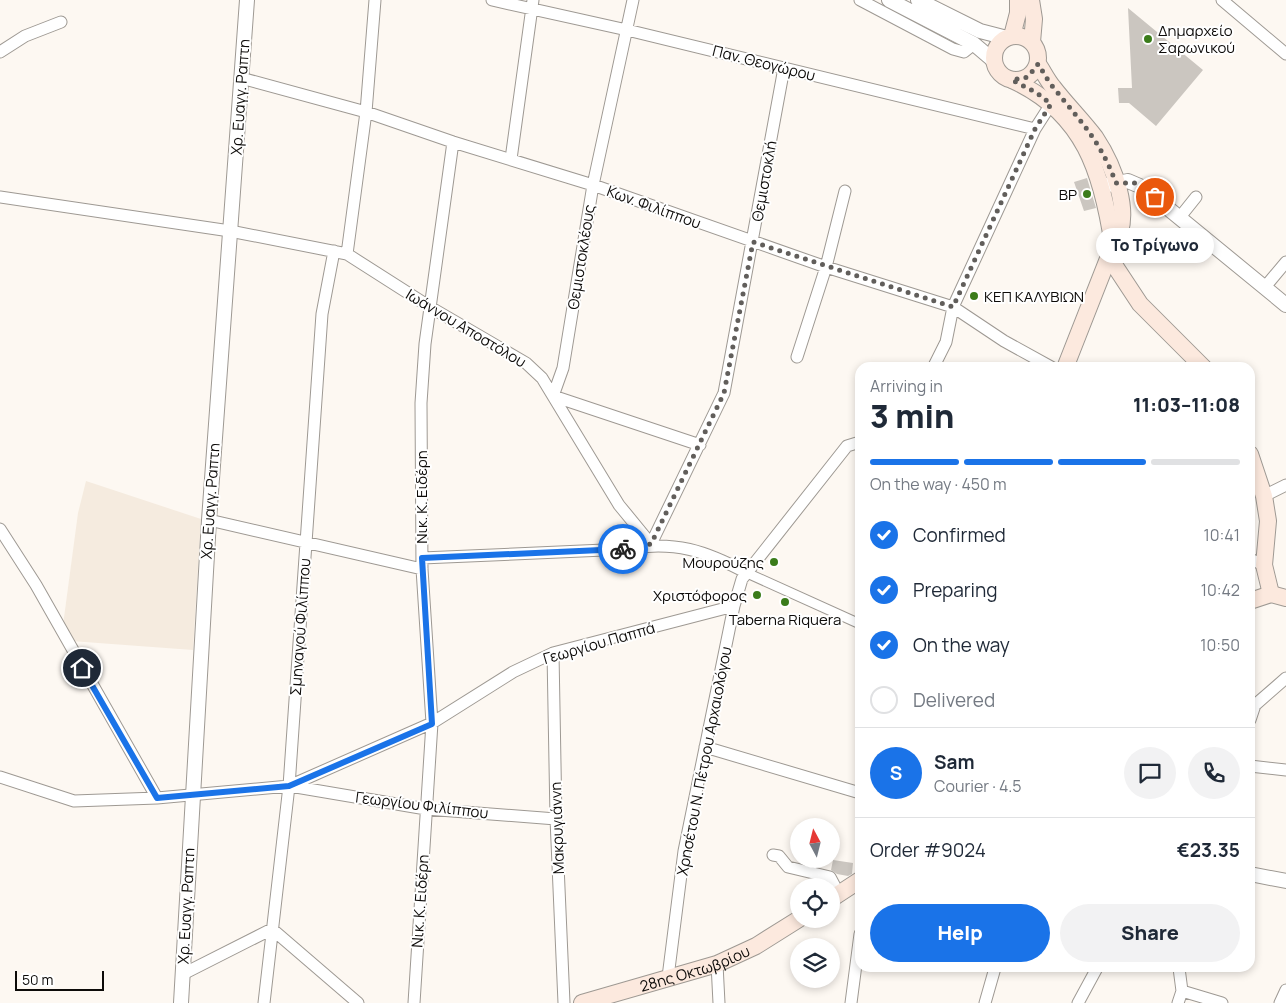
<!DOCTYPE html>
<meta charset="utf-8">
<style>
body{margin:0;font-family:Manrope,sans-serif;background:#f2f2f3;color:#1f2937;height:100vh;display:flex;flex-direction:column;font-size:19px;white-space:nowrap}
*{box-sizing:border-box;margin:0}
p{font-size:16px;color:#747a83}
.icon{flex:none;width:28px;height:28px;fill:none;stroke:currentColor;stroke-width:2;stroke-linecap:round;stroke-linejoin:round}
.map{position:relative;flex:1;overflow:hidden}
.drawer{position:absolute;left:855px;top:362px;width:400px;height:610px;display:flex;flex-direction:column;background:#fff;border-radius:15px;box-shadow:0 2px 8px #0003}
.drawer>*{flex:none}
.needle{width:32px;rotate:353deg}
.tools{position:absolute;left:790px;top:818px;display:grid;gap:10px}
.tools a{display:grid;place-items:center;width:50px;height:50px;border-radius:50%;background:#fff;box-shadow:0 2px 8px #0003;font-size:25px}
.scale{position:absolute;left:15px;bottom:12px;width:89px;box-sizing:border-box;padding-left:5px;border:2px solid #0d0b09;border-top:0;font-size:14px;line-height:18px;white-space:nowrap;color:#0d0b09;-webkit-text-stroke:4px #fff;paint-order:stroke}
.pin{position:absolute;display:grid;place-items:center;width:42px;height:42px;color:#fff;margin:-21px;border:2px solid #fff;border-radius:50%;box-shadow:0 1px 5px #0007}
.courier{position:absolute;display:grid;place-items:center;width:50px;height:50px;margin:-25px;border:4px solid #1a73e8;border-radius:50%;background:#fff;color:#222;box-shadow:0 1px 6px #0007}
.bubble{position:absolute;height:35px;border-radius:18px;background:#fff;box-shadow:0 2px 8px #0003;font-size:16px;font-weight:800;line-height:35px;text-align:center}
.overview em{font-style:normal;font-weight:800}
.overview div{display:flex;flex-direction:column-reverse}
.overview{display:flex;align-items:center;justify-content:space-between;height:85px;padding:0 15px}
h1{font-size:32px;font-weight:800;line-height:38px}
.bar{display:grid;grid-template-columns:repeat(4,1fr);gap:8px 5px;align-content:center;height:60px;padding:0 15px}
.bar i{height:6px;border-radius:4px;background:#e0e1e3}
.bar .active{background:#1a73e8}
.bar p{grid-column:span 4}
.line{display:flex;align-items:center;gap:12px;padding:0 15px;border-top:1px solid #e0e1e3}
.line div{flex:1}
.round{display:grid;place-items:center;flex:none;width:52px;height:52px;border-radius:26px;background:#f2f2f3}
ol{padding:0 15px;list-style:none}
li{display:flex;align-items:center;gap:15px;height:55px}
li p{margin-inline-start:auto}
li .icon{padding:5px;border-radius:50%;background:#1a73e8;color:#fff;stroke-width:4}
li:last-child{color:#747a83}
li i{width:28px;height:28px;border:2px solid #e0e1e3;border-radius:50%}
.cta{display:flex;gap:10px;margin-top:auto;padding:10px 15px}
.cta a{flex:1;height:58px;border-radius:30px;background:#1a73e8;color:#fff;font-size:20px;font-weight:800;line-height:58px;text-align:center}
.cta a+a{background:#f2f2f3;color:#1f2937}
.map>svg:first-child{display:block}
.built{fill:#f5ebdf}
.building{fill:#cbc6c0}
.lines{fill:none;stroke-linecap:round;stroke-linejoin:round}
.pedestrian-casing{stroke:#9e9993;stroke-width:11}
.minor-casing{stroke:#9e9993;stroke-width:13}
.tertiary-casing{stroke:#9e9993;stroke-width:16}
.secondary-casing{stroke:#9e9993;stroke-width:18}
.pedestrian{stroke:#fff;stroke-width:9}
.minor{stroke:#fff;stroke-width:11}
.tertiary{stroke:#fff;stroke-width:14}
.secondary{stroke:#fce9de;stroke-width:16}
.done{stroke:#615e5b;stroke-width:5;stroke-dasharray:0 9}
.route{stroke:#1a73e8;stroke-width:6}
.poi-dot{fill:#3b7c1b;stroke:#fff;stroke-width:2}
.labels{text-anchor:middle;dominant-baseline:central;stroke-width:4;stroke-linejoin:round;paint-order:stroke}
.poi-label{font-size:15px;fill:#0d0b09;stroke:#fff;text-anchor:end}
.street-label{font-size:15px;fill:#0d0b09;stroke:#fff}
</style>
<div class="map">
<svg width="1286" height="1003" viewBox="0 0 1286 1003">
<rect width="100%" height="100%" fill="#fdf8f2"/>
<path class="built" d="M86,481L201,519L193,650L71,641L63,625L78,513Z"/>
<path class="building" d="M1128,8L1203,70L1156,126L1129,103H1119L1118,88H1132Z
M1087,178L1096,208L1084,211L1074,182Z
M833,860L853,863L852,874L848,876L837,874L831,870Z"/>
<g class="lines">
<g class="pedestrian-casing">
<path id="pedestrian" d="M747,573L860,624"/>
</g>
<g class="minor-casing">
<path id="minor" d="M492,0L627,30L1035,129
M633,0L593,185L563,368L553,396L700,445
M860,0L953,49L964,52L974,44
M1222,0L1286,54
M0,52L25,36L61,22
M241,78L366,112L453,142L593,185L826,267L953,307L1004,341L1053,368
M511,159L533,0
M0,197L230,231L347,254L430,307L526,363L542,378L619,505L651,544
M1180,217L1196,197
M347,254L366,112L375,0
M1265,287L1286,262
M797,357L826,267L845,191
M933,368L946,342L953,307L1035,129L1051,104
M1264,496L1286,485
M209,520L422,569
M0,529L36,585L157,798
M651,544L724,393L784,68
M422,558L627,549C674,540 706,551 747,573
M1250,559L1264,565
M553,653L556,819L564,1003
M1250,720L1255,705L1286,678
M705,747L860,793
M1250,766L1286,770
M0,777L74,801L157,798L289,786L432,723L513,672L553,653L734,606
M290,786L426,809L556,819
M773,855L779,856L788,867L830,877L839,894
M717,964L719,1003
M183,974L272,929L358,1003
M668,977L684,851L734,606L742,579L847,446L860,442
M1182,991L1222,1003
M264,1003L289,786L322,314L334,251
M414,1003L432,723L422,569L421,403L425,344L453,142
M851,1003L860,934
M985,1003L995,968
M1078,1003L1097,968
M1178,1003L1182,991L1179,968
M1280,1003L1286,990"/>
</g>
<g class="tertiary-casing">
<path id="tertiary" d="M889,0L974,44L994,61
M918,0L980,31L1007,38
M1107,185L1128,181L1142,187L1286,305
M1250,874L1286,881
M181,1003L209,520L247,0"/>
</g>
<g class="secondary-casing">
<g id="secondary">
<path d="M1031,0L1034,19L1032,42"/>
<circle cx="1016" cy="58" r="22"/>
<path d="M1012,36L1018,13V0"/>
<path d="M1038,64C1043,71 1047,80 1053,87C1066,104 1082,120 1095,137C1113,164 1135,216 1113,246L1065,368"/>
<path d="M1012,80C1084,113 1102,172 1113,246"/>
<path d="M1109,257L1140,304L1204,368"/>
<path d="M1250,454L1264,496L1268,521L1264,565L1271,594"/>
<path d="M1271,594L1286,598"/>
<path d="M1250,601L1271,594"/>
<path d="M831,899L860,880"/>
<path id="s1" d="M582,1003L717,964L756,946L799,919"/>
</g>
</g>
<use href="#pedestrian" class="pedestrian"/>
<use href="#minor" class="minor"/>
<use href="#tertiary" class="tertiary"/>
<use href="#secondary" class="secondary"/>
</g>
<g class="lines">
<path class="done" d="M623,549L651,544L724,393L753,242L953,307L1035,129L1051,104L1037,93L1012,80L1028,77L1038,64C1043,71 1047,80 1053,87C1080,121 1100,140 1116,183H1135L1155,197"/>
<path class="route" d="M82,668L157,798L289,786L432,724L422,558L623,549"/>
</g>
<g class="poi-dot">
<circle cx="1148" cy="39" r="5"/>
<circle cx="1087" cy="194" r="5"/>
<circle cx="974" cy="296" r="5"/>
<circle cx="774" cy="562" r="5"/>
<circle cx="757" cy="595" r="5"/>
<circle cx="785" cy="602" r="5"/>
</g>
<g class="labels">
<g class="poi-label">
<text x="1158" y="30" text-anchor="start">Δημαρχείο<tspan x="1158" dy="17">Σαρωνικού</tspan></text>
<text x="1077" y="194">BP</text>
<text x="984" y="296" text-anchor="start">ΚΕΠ ΚΑΛΥΒΙΩΝ</text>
<text x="764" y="562">Μουρούζης</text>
<text x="747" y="595">Χριστόφορος</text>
<text x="785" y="619" text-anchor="middle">Taberna Riquera</text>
</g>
<g class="street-label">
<text transform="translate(764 63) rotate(14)">Παν. Θεογώρου</text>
<text transform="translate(240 97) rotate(-86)">Χρ. Ευαγγ. Ραπτη</text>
<text transform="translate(764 181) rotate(-80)">Θεμιστοκλή</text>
<text transform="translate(654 207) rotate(20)">Κων. Φιλίππου</text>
<text transform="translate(581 257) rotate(-81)">Θεμιστοκλέους</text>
<text transform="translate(466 328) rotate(31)">Ιωάννου Αποστόλου</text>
<text transform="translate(421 497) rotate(-90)">Νικ. Κ. Ειδέρη</text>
<text transform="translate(210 501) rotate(-86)">Χρ. Ευαγγ. Ραπτη</text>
<text transform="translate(300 627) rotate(-86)">Σμηναγού Φιλίππου</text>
<text transform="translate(599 643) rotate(-16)">Γεωργίου Παππά</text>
<text transform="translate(704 761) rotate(-79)">Χρησέτου Ν. Πέτρου Αρχαιολόγου</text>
<text transform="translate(422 805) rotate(7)">Γεωργίου Φιλίππου</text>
<text transform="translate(557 828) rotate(-92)">Μακρυγιάννη</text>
<text transform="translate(420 901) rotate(-86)">Νικ. Κ. Ειδέρη</text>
<text transform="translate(186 906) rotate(-87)">Χρ. Ευαγγ. Ραπτη</text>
<text stroke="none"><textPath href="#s1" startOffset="118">28ης Οκτωβρίου</textPath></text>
</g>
</g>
</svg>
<div class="tools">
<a><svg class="needle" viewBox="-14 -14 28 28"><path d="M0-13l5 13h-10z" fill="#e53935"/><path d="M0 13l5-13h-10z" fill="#747a83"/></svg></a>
<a><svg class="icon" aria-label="locate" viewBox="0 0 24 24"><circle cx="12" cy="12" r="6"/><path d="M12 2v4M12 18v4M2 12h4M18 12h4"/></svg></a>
<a><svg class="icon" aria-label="layers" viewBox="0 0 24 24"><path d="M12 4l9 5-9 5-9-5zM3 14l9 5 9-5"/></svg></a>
</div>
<div class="scale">50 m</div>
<div class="pin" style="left:1155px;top:197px;background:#ea580c"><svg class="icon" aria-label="bag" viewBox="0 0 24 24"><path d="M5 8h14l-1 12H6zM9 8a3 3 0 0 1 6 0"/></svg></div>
<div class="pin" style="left:82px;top:668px;background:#1f2937"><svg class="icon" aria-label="home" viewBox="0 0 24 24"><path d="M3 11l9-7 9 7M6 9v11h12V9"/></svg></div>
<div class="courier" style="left:623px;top:549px"><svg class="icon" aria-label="bike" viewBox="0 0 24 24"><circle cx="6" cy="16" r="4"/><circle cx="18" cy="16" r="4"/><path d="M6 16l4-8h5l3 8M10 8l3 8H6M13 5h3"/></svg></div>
<div class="bubble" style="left:1096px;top:228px;width:118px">Το Τρίγωνο</div>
<section class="drawer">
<div class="overview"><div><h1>3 min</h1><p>Arriving in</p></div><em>11:03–11:08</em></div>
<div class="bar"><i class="active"></i><i class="active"></i><i class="active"></i><i></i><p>On the way · 450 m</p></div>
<ol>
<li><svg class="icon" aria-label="check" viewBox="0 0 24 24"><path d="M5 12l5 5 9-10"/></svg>Confirmed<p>10:41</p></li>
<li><svg class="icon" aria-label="check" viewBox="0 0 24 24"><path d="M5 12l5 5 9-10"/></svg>Preparing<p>10:42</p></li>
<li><svg class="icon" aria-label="check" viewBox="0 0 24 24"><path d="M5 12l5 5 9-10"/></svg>On the way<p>10:50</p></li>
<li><i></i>Delivered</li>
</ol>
<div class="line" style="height:90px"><b class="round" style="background:#1a73e8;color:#fff">S</b><div><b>Sam</b><p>Courier · 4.5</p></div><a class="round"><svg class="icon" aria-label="chat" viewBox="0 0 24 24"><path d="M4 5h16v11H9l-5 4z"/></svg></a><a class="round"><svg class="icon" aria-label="phone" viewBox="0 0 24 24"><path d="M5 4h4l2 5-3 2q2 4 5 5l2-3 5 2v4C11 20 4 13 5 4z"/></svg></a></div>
<div class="line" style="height:65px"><div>Order #9024</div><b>€23.35</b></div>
<div class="cta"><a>Help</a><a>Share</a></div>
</section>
</div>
